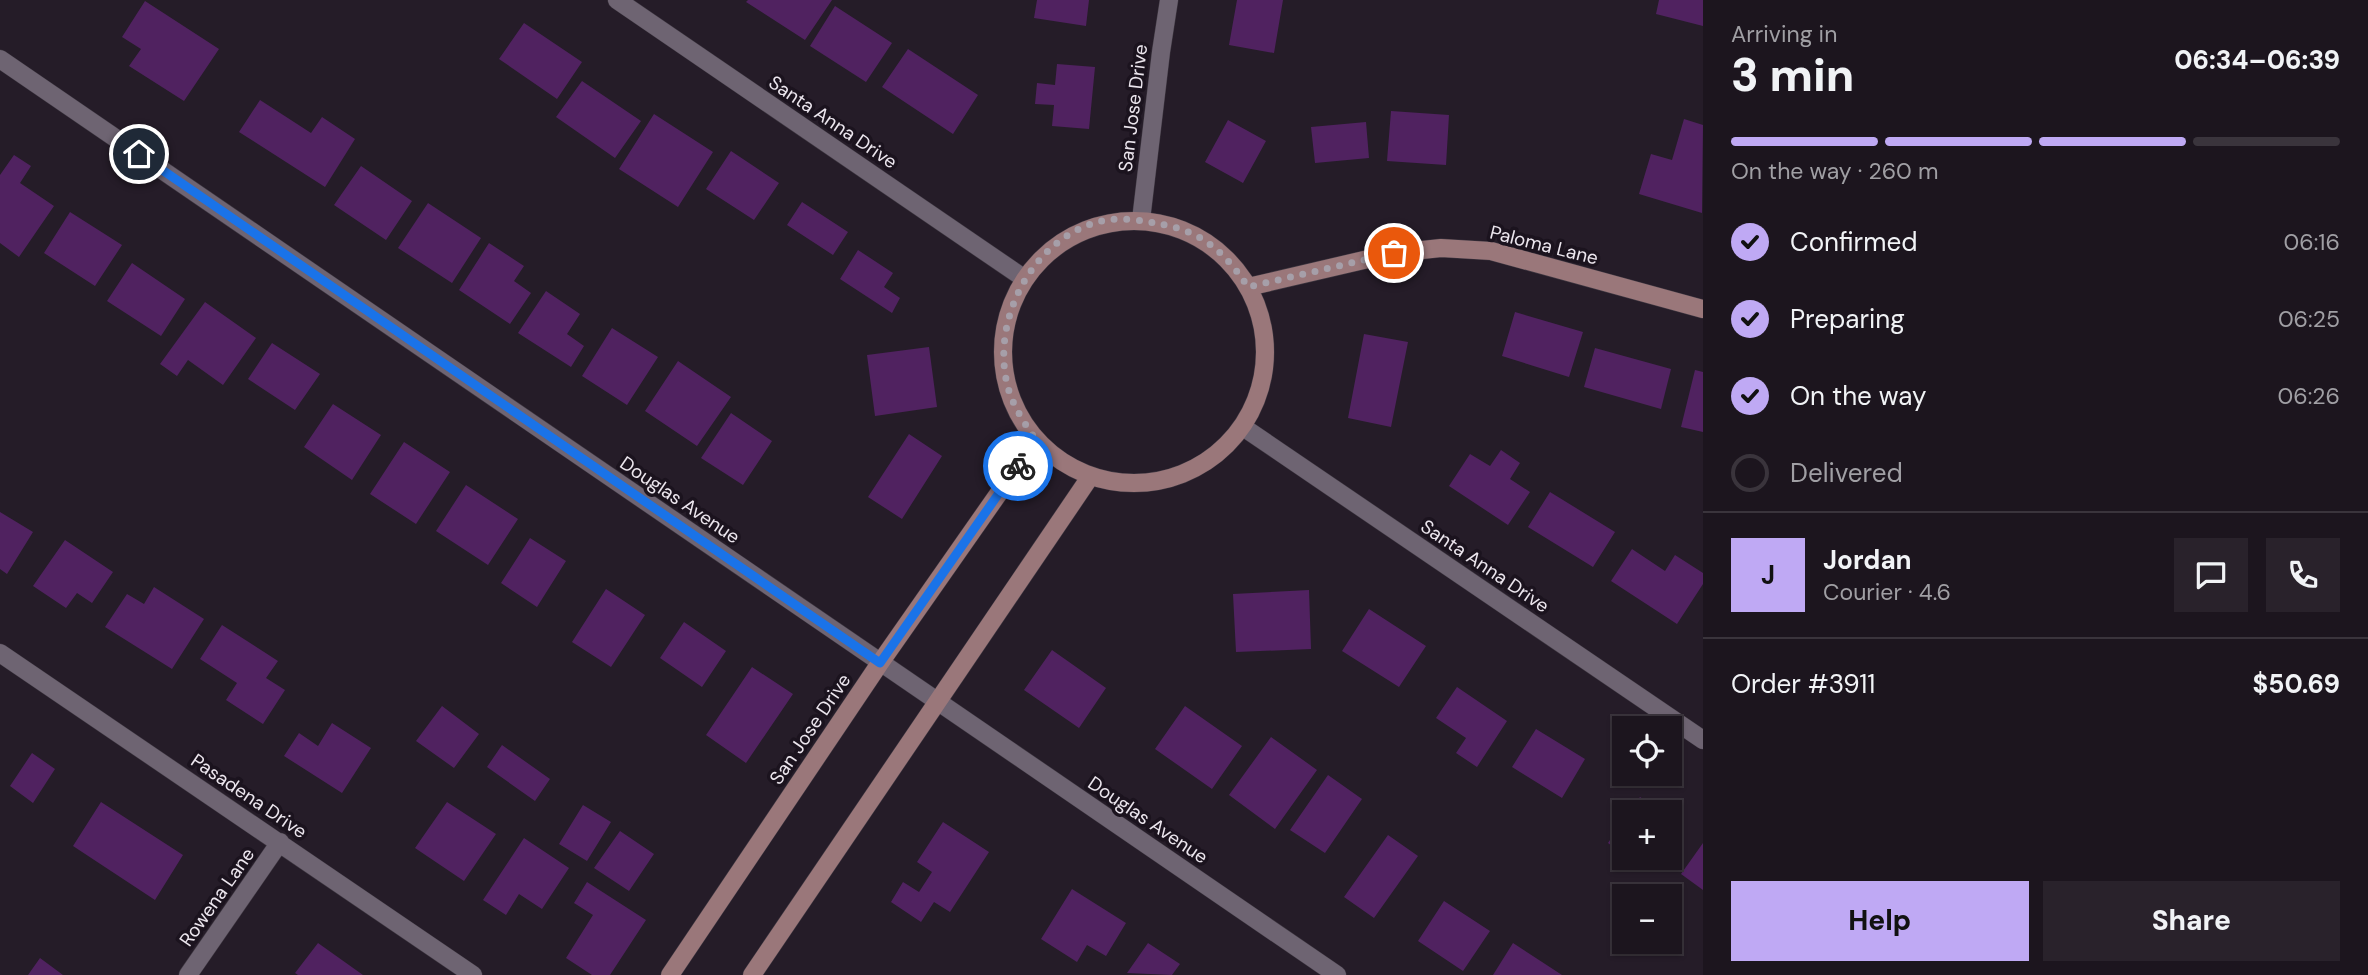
<!DOCTYPE html>
<meta charset="utf-8">
<style>
body{margin:0;font-family:"DM Sans",sans-serif;background:#29222b;color:#f1f3f6;height:100vh;display:flex;flex-direction:column;font-size:26px;white-space:nowrap}
*{box-sizing:border-box;margin:0}
p{font-size:23px;color:#a09fa4}
.icon{flex:none;width:38px;height:38px;fill:none;stroke:currentColor;stroke-width:2;stroke-linecap:round;stroke-linejoin:round}
.map{position:relative;flex:1;overflow:hidden}
.drawer{display:flex;flex-direction:column;background:#1c151e;width:665px}
.drawer>*{flex:none}
.controls{position:absolute;left:1612px;top:716px;display:grid;gap:14px}
.controls a{display:grid;place-items:center;width:70px;height:70px;border-radius:0px;background:#1c151e;box-shadow:0 2px 5px #0004,0 0 0 2px #3a343c;font-size:35px}
.pin{position:absolute;display:grid;place-items:center;width:60px;height:60px;color:#fff;margin:-30px;border:4px solid #fff;border-radius:50%;box-shadow:0 2px 7px #0007}
.courier{position:absolute;display:grid;place-items:center;width:70px;height:70px;margin:-35px;border:5px solid #1a73e8;border-radius:50%;background:#fff;color:#222;box-shadow:0 2px 9px #0007}
.summary em{font-style:normal;font-weight:800}
.summary div{display:flex;flex-direction:column-reverse}
.summary{display:flex;align-items:center;justify-content:space-between;height:119px;padding:0 28px}
h1{font-size:46px;font-weight:800;line-height:52px}
.bar{display:grid;grid-template-columns:repeat(4,1fr);gap:10px 7px;align-content:center;height:84px;padding:0 28px}
.bar i{height:9px;border-radius:5px;background:#3a343c}
.bar .selected{background:#bfa9f4}
.bar p{grid-column:span 4}
.line{display:flex;align-items:center;gap:18px;padding:0 28px;border-top:2px solid #3a343c}
.line div{flex:1}
.round{display:grid;place-items:center;flex:none;width:74px;height:74px;border-radius:0px;background:#29222b}
ol{padding:0 28px;list-style:none}
li{display:flex;align-items:center;gap:21px;height:77px}
li p{margin-inline-start:auto}
li .icon{padding:7px;border-radius:50%;background:#bfa9f4;color:#111;stroke-width:4}
li:last-child{color:#a09fa4}
li i{width:38px;height:38px;border:4px solid #3a343c;border-radius:50%}
.action{display:flex;gap:14px;margin-top:auto;padding:14px 28px}
.action a{flex:1;height:80px;border-radius:0px;background:#bfa9f4;color:#111;font-size:28px;font-weight:800;line-height:80px;text-align:center}
.action a+a{background:#29222b;color:#f1f3f6}
main{display:flex;flex:1;min-height:0}
.map>svg:first-child{display:block}
.building{fill:#502260}
.lines{fill:none;stroke-linecap:round;stroke-linejoin:round}
.street-casing{stroke:#3f3842;stroke-width:19}
.secondary-casing{stroke:#3f3842;stroke-width:19}
.street{stroke:#6e6472;stroke-width:18}
.secondary{stroke:#9a777a;stroke-width:18}
.done{stroke:#a69fa9;stroke-width:7;stroke-dasharray:0 12.6}
.route{stroke:#1a73e8;stroke-width:9}
.labels{text-anchor:middle;dominant-baseline:central;stroke-width:7;stroke-linejoin:round;paint-order:stroke}
.street-label{font-size:19px;fill:#ece6ee;stroke:#1b131e}
</style>
<main>
<div class="map">
<svg width="1703" height="975" viewBox="0 0 1703 975">
<rect width="100%" height="100%" fill="#251c28"/>
<path class="building" d="M748,0H832L805,40L746,2Z
M1037,0H1089L1086,26L1034,18Z
M1237,0H1283L1274,53L1229,45Z
M1659,0H1703V26L1656,14Z
M145,1L219,49L184,101L129,66L141,49L122,37Z
M835,6L892,43L866,82L810,46Z
M524,23L582,62L557,99L499,59Z
M908,49L978,95L953,134L882,87Z
M1057,64L1095,67L1089,129L1052,126L1054,105L1035,104L1037,83L1055,85Z
M582,81L641,121L615,158L556,117Z
M260,100L311,133L322,117L355,139L325,187L239,132Z
M1391,111L1449,115L1446,165L1387,161Z
M654,114L713,152L678,207L619,169Z
M1684,119L1703,125L1702,213L1639,194L1651,154L1672,160Z
M1228,120L1266,141L1243,183L1205,162Z
M1366,122L1369,158L1315,163L1311,127Z
M731,151L779,183L754,220L706,189Z
M14,155L31,166L20,183L54,206L19,257L0,243V175Z
M361,166L412,201L386,240L334,205Z
M802,202L848,232L833,255L787,225Z
M428,203L481,238L452,283L398,248Z
M70,212L122,245L95,286L44,253Z
M489,243L524,266L514,281L531,293L510,324L459,290Z
M858,250L893,273L884,287L900,298L892,313L840,279Z
M132,263L185,299L161,336L107,301Z
M546,291L580,314L567,334L584,346L571,367L518,333Z
M205,302L256,338L223,385L188,360L177,376L160,364Z
M1515,312L1583,332L1569,377L1502,356Z
M612,328L658,357L627,405L582,376Z
M1364,334L1408,342L1391,427L1348,418Z
M272,343L320,374L295,410L248,379Z
M929,347L937,407L875,416L867,355Z
M1595,348L1671,369L1661,409L1584,387Z
M678,361L731,397L697,446L645,411Z
M1695,370L1703,372V432L1681,427Z
M333,404L381,435L352,480L304,447Z
M731,413L772,441L743,485L701,458Z
M909,434L942,456L902,519L868,497Z
M404,442L450,472L416,524L370,494Z
M1501,450L1520,463L1510,479L1530,492L1508,525L1449,486L1470,454L1490,466Z
M466,485L518,519L488,565L436,531Z
M1550,492L1615,532L1593,567L1528,527Z
M0,512L33,532L7,574L0,569Z
M530,538L566,561L537,607L501,583Z
M65,540L113,572L92,603L77,593L66,608L33,586Z
M1632,549L1665,571L1675,555L1703,573V584L1677,624L1611,581Z
M154,587L204,619L172,669L105,627L127,594L144,604Z
M606,589L645,615L611,667L572,642Z
M1309,590L1311,649L1236,652L1233,594Z
M1369,609L1426,646L1399,687L1342,651Z
M684,622L726,651L702,687L660,658Z
M222,625L278,661L266,678L285,690L263,724L226,700L237,683L200,659Z
M1052,650L1106,688L1079,728L1024,690Z
M752,667L793,694L746,763L706,735Z
M1457,687L1507,721L1477,767L1456,753L1466,738L1436,718Z
M442,706L479,734L454,768L416,741Z
M1185,706L1242,746L1212,789L1155,749Z
M332,723L371,748L342,793L284,756L299,733L318,746Z
M1536,729L1585,759L1562,798L1512,767Z
M1271,737L1317,770L1275,829L1229,795Z
M502,745L550,779L535,801L487,767Z
M32,753L55,769L33,803L10,786Z
M1328,775L1362,799L1325,853L1290,830Z
M1640,797L1662,812H1629Z
M101,802L183,855L155,900L73,846Z
M447,802L496,834L464,881L415,848Z
M583,805L611,822L587,861L559,844Z
M1624,819V855L1608,843Z
M943,822L989,852L950,912L934,902L921,922L891,902L903,882L919,892L932,872L917,862Z
M620,831L654,854L629,891L594,868Z
M1388,835L1418,856L1374,918L1344,897Z
M524,838L569,868L542,909L519,894L506,915L483,900Z
M1703,843V890L1681,874Z
M587,882L646,920L610,975H592L566,958L593,915L574,903Z
M1072,889L1126,923L1106,956L1087,945L1077,962L1041,939Z
M1444,901L1490,931L1463,971L1418,941Z
M318,943L363,975H298L295,973Z
M1148,943L1180,964L1172,975L1127,973Z
M1513,943L1562,975H1493Z
M40,958L63,975H28Z"/>
<g class="lines">
<g class="street-casing">
<path id="street" d="M617,0L1025,279
M0,59L1337,975
M1141,220L1161,52L1169,0
M1243,427L1703,740
M0,653L473,975
M188,975L280,842"/>
</g>
<g class="secondary-casing">
<path id="secondary" d="M1003 352a131 131 0 1 1 262 0a131 131 0 1 1-262 0Z
M1248,287L1394,253L1441,248L1491,251L1703,309
M670,975L880,663L1036,440
M752,975L1090,477"/>
</g>
<use href="#street" class="street"/>
<use href="#secondary" class="secondary"/>
</g>
<g class="lines">
<path class="done" d="M1018,466L1036,440C1023,421 1010,402 1006,379C993,312 1038,232 1107,220C1122,218 1140,220 1155,223C1172,226 1191,231 1205,241C1223,253 1236,269 1248,287L1394,253"/>
<path class="route" d="M139,154L880,663L1018,466"/>
</g>
<g class="labels">
<g class="street-label">
<text transform="translate(1133 108) rotate(-83)">San Jose Drive</text>
<text transform="translate(833 122) rotate(34)">Santa Anna Drive</text>
<text transform="translate(1544 245) rotate(14)">Paloma Lane</text>
<text transform="translate(680 500) rotate(34)">Douglas Avenue</text>
<text transform="translate(1485 566) rotate(34)">Santa Anna Drive</text>
<text transform="translate(810 729) rotate(-56)">San Jose Drive</text>
<text transform="translate(249 796) rotate(34)">Pasadena Drive</text>
<text transform="translate(1148 820) rotate(34)">Douglas Avenue</text>
<text transform="translate(217 897) rotate(-55)">Rowena Lane</text>
</g>
</g>
</svg>
<div class="controls">
<a><svg class="icon" aria-label="locate" viewBox="0 0 24 24"><circle cx="12" cy="12" r="6"/><path d="M12 2v4M12 18v4M2 12h4M18 12h4"/></svg></a>
<a>+</a>
<a>−</a>
</div>
<div class="pin" style="left:1394px;top:253px;background:#ea580c"><svg class="icon" aria-label="bag" viewBox="0 0 24 24"><path d="M5 8h14l-1 12H6zM9 8a3 3 0 0 1 6 0"/></svg></div>
<div class="pin" style="left:139px;top:154px;background:#1f2937"><svg class="icon" aria-label="home" viewBox="0 0 24 24"><path d="M3 11l9-7 9 7M6 9v11h12V9"/></svg></div>
<div class="courier" style="left:1018px;top:466px"><svg class="icon" aria-label="bike" viewBox="0 0 24 24"><circle cx="6" cy="16" r="4"/><circle cx="18" cy="16" r="4"/><path d="M6 16l4-8h5l3 8M10 8l3 8H6M13 5h3"/></svg></div>
</div>
<section class="drawer">
<div class="summary"><div><h1>3 min</h1><p>Arriving in</p></div><em>06:34–06:39</em></div>
<div class="bar"><i class="selected"></i><i class="selected"></i><i class="selected"></i><i></i><p>On the way · 260 m</p></div>
<ol>
<li><svg class="icon" aria-label="check" viewBox="0 0 24 24"><path d="M5 12l5 5 9-10"/></svg>Confirmed<p>06:16</p></li>
<li><svg class="icon" aria-label="check" viewBox="0 0 24 24"><path d="M5 12l5 5 9-10"/></svg>Preparing<p>06:25</p></li>
<li><svg class="icon" aria-label="check" viewBox="0 0 24 24"><path d="M5 12l5 5 9-10"/></svg>On the way<p>06:26</p></li>
<li><i></i>Delivered</li>
</ol>
<div class="line" style="height:126px"><b class="round" style="background:#bfa9f4;color:#111">J</b><div><b>Jordan</b><p>Courier · 4.6</p></div><a class="round"><svg class="icon" aria-label="chat" viewBox="0 0 24 24"><path d="M4 5h16v11H9l-5 4z"/></svg></a><a class="round"><svg class="icon" aria-label="phone" viewBox="0 0 24 24"><path d="M5 4h4l2 5-3 2q2 4 5 5l2-3 5 2v4C11 20 4 13 5 4z"/></svg></a></div>
<div class="line" style="height:91px"><div>Order #3911</div><b>$50.69</b></div>
<div class="action"><a>Help</a><a>Share</a></div>
</section>
</main>
